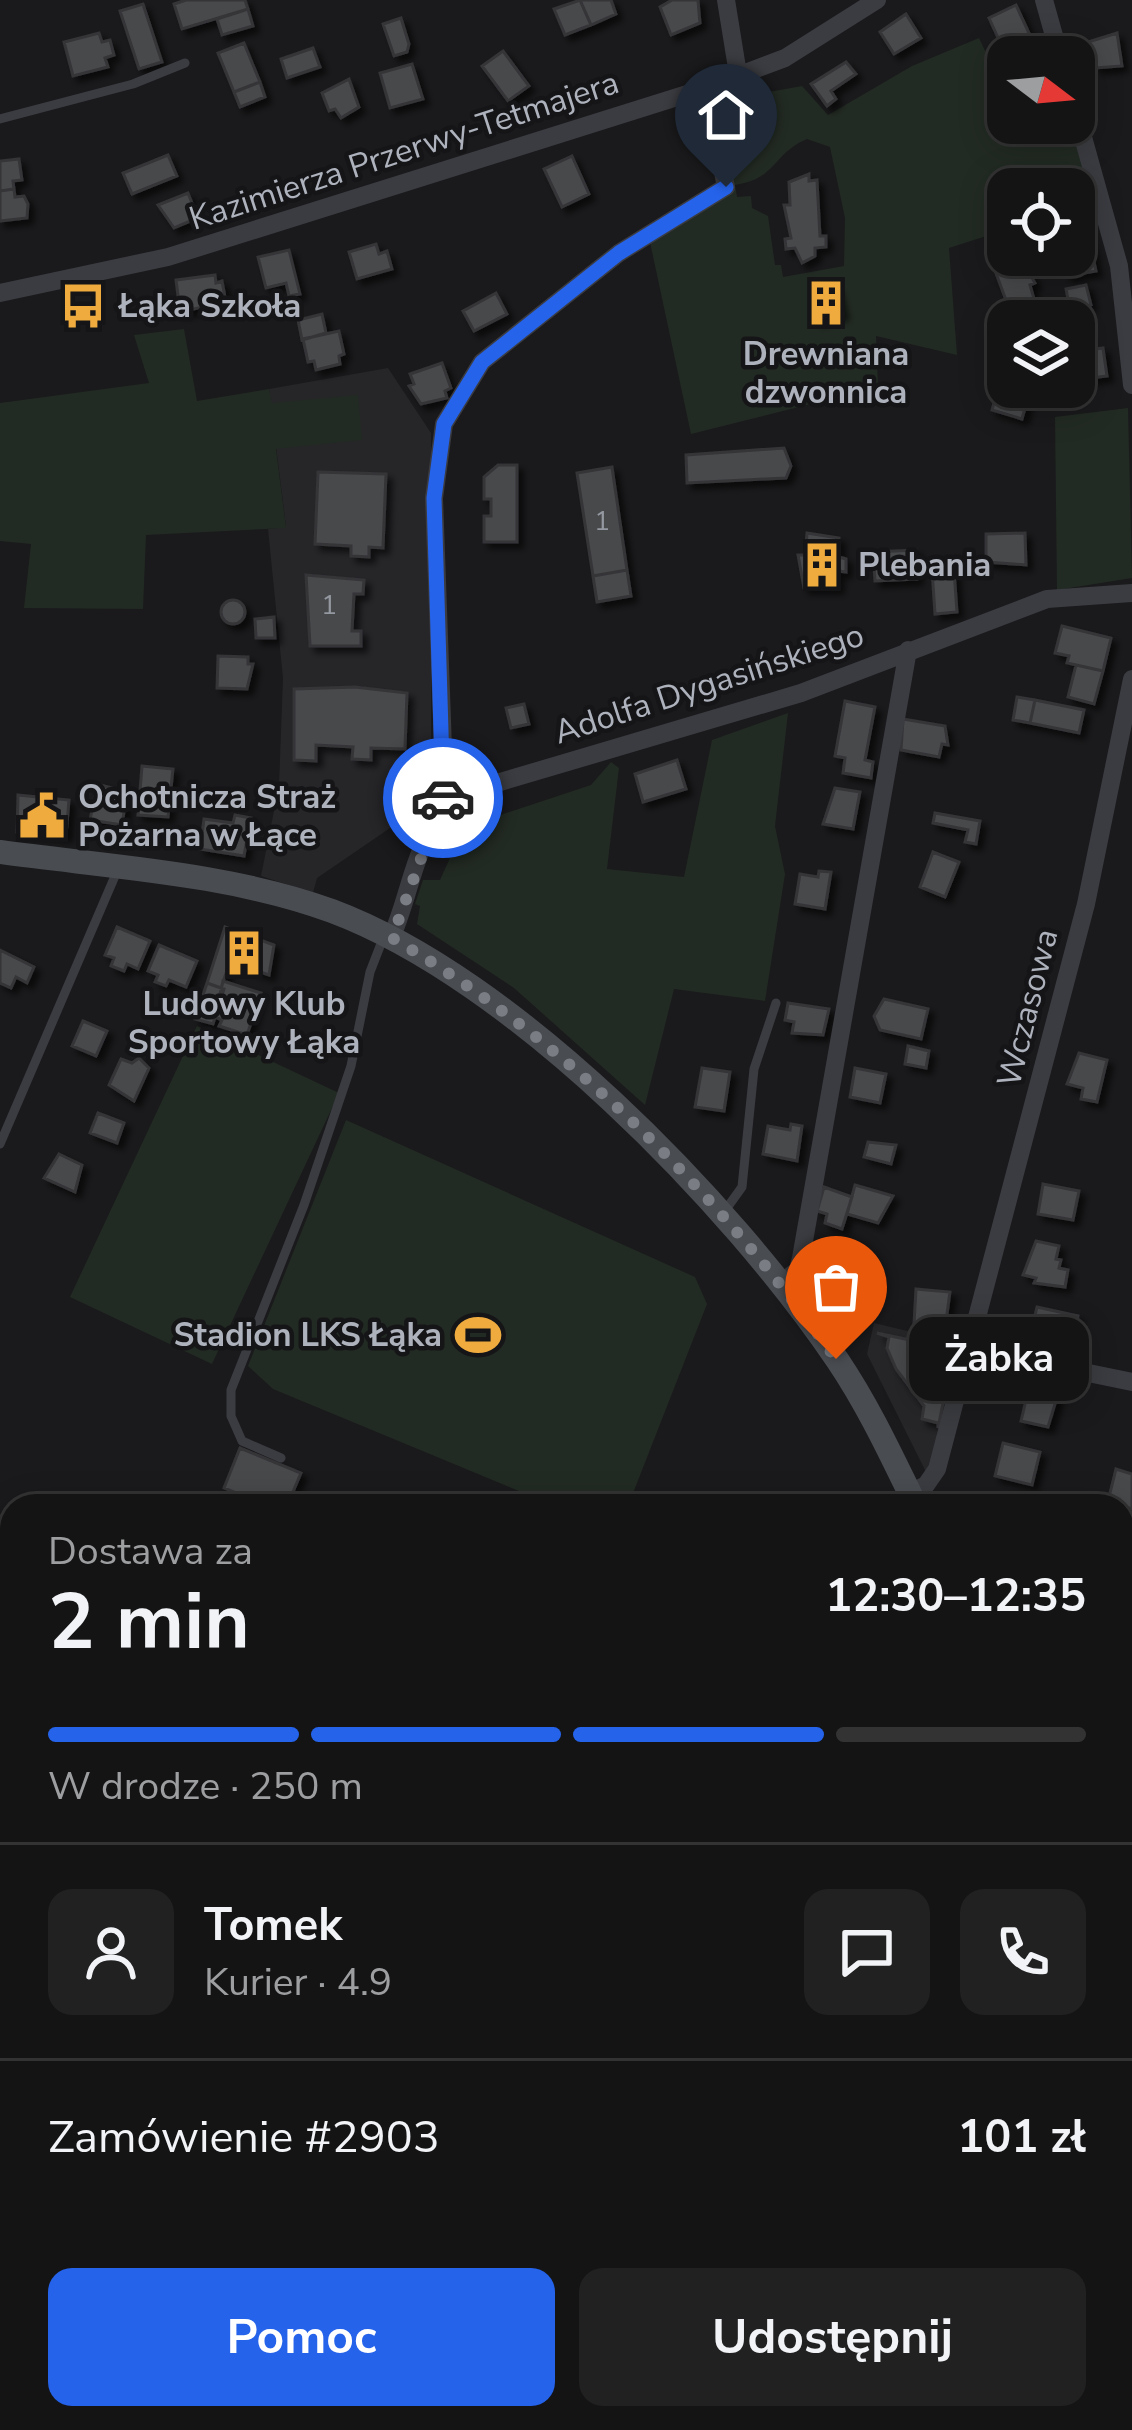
<!DOCTYPE html>
<html lang="pl">
<meta charset="utf-8">
<style>
body{margin:0;font-family:"Nunito Sans",sans-serif;background:#212122;color:#f1f3f6;height:100vh;display:flex;flex-direction:column;font-size:45px;white-space:nowrap}
*{box-sizing:border-box;margin:0}
p{font-size:39px;color:#9d9ea0}
.icon{flex:none;width:66px;height:66px;fill:none;stroke:currentColor;stroke-width:2;stroke-linecap:round;stroke-linejoin:round}
.map{position:relative;flex:1;overflow:hidden}
.drawer{position:absolute;left:0px;top:1494px;width:1134px;height:936px;display:flex;flex-direction:column;background:#141415;border-radius:36px 36px 0 0;box-shadow:0 6px 30px #0003,0 0 0 3px #333334}
.drawer>*{flex:none}
.needle{width:78px;rotate:106deg}
.tools{position:absolute;left:987px;top:36px;display:grid;gap:24px}
.tools a{display:grid;place-items:center;width:108px;height:108px;border-radius:24px;background:#141415;box-shadow:0 6px 30px #0003,0 0 0 3px #333334;font-size:60px}
.pin{position:absolute;display:grid;place-items:center;width:102px;height:102px;color:#fff;margin:-123px -51px;border-radius:50% 50% 50% 0;rotate:-45deg;box-shadow:0 0 12px #0007}
.pin .icon{rotate:45deg}
.courier{position:absolute;display:grid;place-items:center;width:120px;height:120px;margin:-60px;border:9px solid #2563eb;border-radius:50%;background:#fff;color:#222;box-shadow:0 3px 15px #0007}
.bubble{position:absolute;height:84px;border-radius:24px;background:#141415;box-shadow:0 6px 30px #0003,0 0 0 3px #333334;font-size:39px;font-weight:700;line-height:84px;text-align:center}
.overview em{font-style:normal;font-weight:700}
.overview div{display:flex;flex-direction:column-reverse}
.overview{display:flex;align-items:center;justify-content:space-between;height:204px;padding:0 48px}
h1{font-size:78px;font-weight:700;line-height:90px}
.bar{display:grid;grid-template-columns:repeat(4,1fr);gap:18px 12px;align-content:center;height:144px;padding:0 48px}
.bar i{height:15px;border-radius:9px;background:#333334}
.bar .on{background:#2563eb}
.bar p{grid-column:span 4}
.line{display:flex;align-items:center;gap:30px;padding:0 48px;border-top:3px solid #333334}
.line div{flex:1}
.round{display:grid;place-items:center;flex:none;width:126px;height:126px;border-radius:24px;background:#212122}
.button{display:flex;gap:24px;margin-top:auto;padding:24px 48px}
.button a{flex:1;height:138px;border-radius:24px;background:#2563eb;color:#fff;font-size:48px;font-weight:700;line-height:138px;text-align:center}
.button a+a{background:#212122;color:#f1f3f6}
.map>svg:first-child{display:block}
.built{fill:#262629}
.green{fill:#222b23;fill-rule:evenodd}
.building{fill:#47484c;stroke:#343438;stroke-width:3;filter:url(#shadow)}
.lines{fill:none;stroke-linecap:round;stroke-linejoin:round}
.lane{stroke:#3b3c41;stroke-width:9}
.street{stroke:#3b3c41;stroke-width:18}
.secondary{stroke:#494c51;stroke-width:24}
.done{stroke:#7a7d84;stroke-width:12;stroke-dasharray:0 21.6}
.route{stroke:#2563eb;stroke-width:15}
.labels{text-anchor:middle;dominant-baseline:central;stroke-width:9;stroke-linejoin:round;paint-order:stroke}
.number-label{font-size:27px;fill:#9498a0}
.street-label{font-size:33px;fill:#adb2bc;stroke:#151517}
.poi-label{font-size:33px;font-weight:bold;fill:#adb2bc;stroke:#151517;text-anchor:start}
</style>
<div class="map">
<svg width="1132" height="2430" viewBox="0 0 1132 2430">
<defs>
<filter id="shadow"><feDropShadow dx="5.5" dy="5.5" stdDeviation="3" flood-color="#0009"/></filter>
</defs>
<rect width="100%" height="100%" fill="#1a1a1c"/>
<path class="built" d="M388,368L431,433V800L317,878L313,893L261,876L279,786L283,678L268,529L286,527L269,389Z
M874,1323L962,1344L927,1474L867,1354Z"/>
<path class="green" d="M979,38L1008,99V123H1073L1095,200L1074,207V189H1008V229L949,248L957,355L876,336L878,387L691,434L650,242L732,189L725,100L802,86L828,115L912,66ZM807,139L830,147L845,218L844,266L783,277L781,265H775L768,216L752,208L751,196L737,197L735,185C777,179 773,153 807,139Z
M184,329L197,401L269,389L272,403L358,395L362,440L276,449L286,528L146,535L143,609L24,608L31,544L0,541V403L149,383L134,335Z
M1128,408L1132,578L1057,590L1055,417Z
M788,713L775,826L785,874L765,1001L674,989L645,1105L514,988L417,924L420,906L415,904L423,880H440L464,827L591,785L611,762L619,768L607,869L684,877L712,740Z
M197,1026L339,1093L212,1364L70,1297Z
M346,1120L695,1277L707,1304L628,1506H555L273,1389L248,1366Z
M139,2418H326L323,2430H135Z
M565,2418H900L896,2430H560Z
M928,2418H1118L1113,2430H923Z"/>
<path class="building" d="M186,0H245L248,9L182,29L174,4Z
M580,0H611L616,14L591,25Z
M580,0L591,25L565,35L554,9Z
M698,0L700,23L671,35L660,7L672,0Z
M143,4L162,62L139,69L120,11Z
M1016,5L1029,33L1004,51L989,18Z
M248,9L253,26L222,35L217,19Z
M906,14L921,38L894,54L880,32Z
M401,18L409,44L407,52L394,56L383,24Z
M99,33L102,42L110,40L114,55L105,58L108,67L73,76L64,42Z
M1117,33L1122,66L1096,68L1088,42Z
M244,43L260,82L234,92L218,53Z
M313,48L320,67L287,78L281,59Z
M503,51L529,86L508,101L482,66Z
M846,62L856,74L831,91L836,99L827,106L811,84Z
M412,64L423,99L390,108L380,73Z
M349,79L359,107L341,118L335,109L329,111L322,93Z
M260,82L265,97L240,107L234,92Z
M168,155L177,176L132,194L123,173Z
M572,156L589,194L562,207L544,169Z
M19,159L22,180L13,181L14,189L0,191V161Z
M809,174V181L817,180L820,236H826V247L815,248V256L802,263L795,248L786,249L785,239L791,238L784,205H790L789,182Z
M14,189L15,197L24,196L28,204L27,218L0,221V191Z
M188,193L198,218L174,228L158,205Z
M1087,229L1096,271L1067,276L1063,255H1074V232Z
M376,244L379,254L387,251L392,269L357,279L349,252Z
M289,250L300,294L289,296L286,283L266,288L258,257Z
M1021,259L1035,283L1030,285L1035,302L1010,311L994,268Z
M215,275L216,283L222,281L226,302L180,312L176,280Z
M1086,285L1091,305L1070,310L1066,289Z
M836,287L843,314L816,320L809,293Z
M496,293L507,314L474,331L463,311Z
M322,314L326,333L302,340L298,320Z
M339,331L344,354L339,356L340,364L316,370L314,361L308,362L303,339Z
M1103,348L1107,376L1076,380L1074,352Z
M442,363L451,388L445,391L447,398L421,404L409,386L414,384L410,374Z
M1001,377L1008,379V387H1031L1022,419L992,410Z
M784,448L791,466L786,478L687,483L686,455Z
M498,465H517V542H484V516H491V499H484V477Z
M612,467L627,570L593,576L577,473Z
M318,472L386,474L383,548L369,547V557L351,556V546L315,544Z
M807,533L839,538V557L846,559V572L838,571V588H804L798,555H805Z
M1025,533L1026,565L986,562V534Z
M916,550L917,579L875,581L873,552Z
M954,569L957,612L935,614L932,570Z
M627,570L631,596L597,602L593,576Z
M306,575L364,580L363,594H354L352,631H361V646H310Z
M221 612a12 12 0 1 1 24 0a12 12 0 1 1-24 0Z
M274,617L275,638H256L255,619Z
M1062,626L1111,638L1103,671L1067,663L1069,656L1055,653Z
M218,656L248,657V664H253L247,689L217,688Z
M1076,665L1103,671L1094,704L1068,697Z
M355,687L407,693L405,749L371,748V760L352,759L353,747L316,745V761L294,760V689Z
M1017,697L1035,700L1030,723L1013,720Z
M1035,700L1084,710L1079,733L1030,723Z
M845,701L875,707L865,760L873,762L871,778L843,773L845,758L835,756Z
M524,704L529,724L511,728L506,708Z
M903,719L945,726L948,745L942,744L939,757L901,750Z
M677,760L686,789L643,802L635,774Z
M142,766L173,769L168,817L138,815Z
M97,784L127,792L122,825L90,820Z
M835,788L860,792L853,829L823,824Z
M18,795L69,800L66,836L17,832Z
M935,813L980,821L976,844L965,842L968,830L933,823Z
M235,815L251,818L244,856L200,849L204,819L233,823Z
M933,852L959,862L945,897L920,887Z
M819,871L831,872L825,909L795,904L800,874L818,877Z
M117,927L150,941L138,969L127,964L124,971L111,966L114,958L105,955Z
M225,927L274,945L269,975L230,962L221,988L207,983Z
M159,945L197,961L186,987L169,980L166,986L155,982L158,975L148,971Z
M0,950L34,967L27,983L16,977L11,988L0,983Z
M223,981L261,993L247,1035L219,1026L222,1020L215,1017Z
M207,983L224,989L213,1024L195,1019Z
M884,999L928,1009L921,1039L880,1030L874,1016Z
M788,1003L829,1009L823,1035L792,1033L794,1022L785,1020Z
M83,1021L107,1031L96,1056L72,1046Z
M908,1046L929,1051L926,1068L905,1064Z
M1079,1053L1107,1060L1097,1102L1081,1099L1083,1088L1067,1084Z
M139,1058L149,1068L134,1101L109,1085L121,1059L132,1063Z
M702,1068L730,1072L724,1111L695,1107Z
M855,1068L886,1074L880,1103L850,1097Z
M98,1113L124,1123L117,1143L90,1133Z
M791,1124L802,1126L797,1161L763,1154L768,1126L790,1130Z
M868,1142L896,1145L891,1164L864,1157Z
M59,1154L82,1165L75,1192L44,1178Z
M1043,1184L1079,1191L1073,1220L1038,1214Z
M855,1185L893,1196L878,1223L847,1214Z
M824,1187L852,1197L842,1229L825,1223L827,1214L817,1211Z
M1036,1241L1059,1246L1056,1259L1061,1260L1059,1268L1068,1270L1065,1287L1034,1283L1036,1278L1023,1275Z
M916,1289L950,1292L945,1329L914,1323Z
M1037,1307L1078,1316L1071,1346L1030,1336Z
M877,1333L938,1346L934,1364L946,1389L938,1428V1423L922,1419L924,1406L896,1369L887,1348L889,1337Z
M1029,1387L1058,1394L1048,1427L1021,1421Z
M1003,1443L1040,1452L1032,1485L995,1476Z
M240,1448L301,1473L287,1506H268L224,1488Z
M1116,1469L1132,1474V1509L1108,1501Z"/>
<g class="lines">
<path class="lane" d="M0,119L133,84L185,63
M0,1144L118,869
M724,1212L742,1187L754,1069L776,1003
M281,1458L242,1441L231,1416V1390L304,1205L351,1066L370,972L384,936
M912,2430L917,2418"/>
<path class="street" d="M726,0L738,74
M1044,0L1060,57
M1074,105L1119,266L1132,385
M0,293L168,257L706,88L785,58L877,0
M445,804L434,498L444,424L482,362L619,253L726,187L706,88
M391,938C413,890 416,823 463,793L801,693L1047,599L1132,593
M780,1284L798,1270L801,1258L908,650
M972,1349L1132,1382
M910,1493L926,1485L937,1469L1086,904L1132,679
M1122,1712L1132,1672"/>
<path class="secondary" d="M0,852C109,867 228,873 332,911C514,979 730,1202 838,1361C869,1407 892,1457 916,1506
M1122,1946L1132,1967"/>
</g>
<g class="lines">
<path class="done" d="M443,798L392,938C566,1039 720,1195 836,1359"/>
<path class="route" d="M443,798L434,498L444,424L482,362L619,253L726,187"/>
</g>
<defs>
<g id="building-bare" transform="scale(3.6)"><path d="M-4-6H4V6H1V3H-1V6H-4ZM-2.5-4.3h1.7v1.8h-1.7ZM.8-4.3h1.7v1.8H.8ZM-2.5-1h1.7V.8h-1.7ZM.8-1h1.7V.8H.8Z" fill="#f0ab3f" stroke="#151517" stroke-width="2.5" paint-order="stroke"/></g>
<g id="bus-bare" transform="scale(3.6)"><path d="M-5-6H5V4H4V6H2V4H-2V6H-4V4H-5ZM-3.5-4V0h7V-4ZM-3.5 1.2v1.5H-2V1.2ZM2 1.2v1.5H3.5V1.2Z" fill="#f0ab3f" stroke="#151517" stroke-width="2.5" paint-order="stroke"/></g>
<g id="civic-bare" transform="scale(3.6)"><path d="M-.6-6.5H3V-4.5H.6V-3L4-1V1h2V6H-6V1h2V-1L-.6-3ZM-1.2 2.5V6h2.4V2.5Z" fill="#f0ab3f" stroke="#151517" stroke-width="2.5" paint-order="stroke"/></g>
<g id="stadium-bare" transform="scale(3.6)"><path d="M0-5a6.5 5 0 1 0 0 10a6.5 5 0 1 0 0-10ZM-3.5-1.8h7v3.6h-7Z" fill="#f0ab3f" stroke="#151517" stroke-width="2.5" paint-order="stroke"/></g>
</defs>
<g fill-rule="evenodd">
<use href="#building-bare" x="826" y="303"/>
<use href="#bus-bare" x="83" y="306"/>
<use href="#building-bare" x="822" y="565"/>
<use href="#civic-bare" x="42" y="816"/>
<use href="#building-bare" x="244" y="953"/>
<use href="#stadium-bare" x="478" y="1335"/>
</g>
<g class="labels">
<g class="number-label">
<text x="602" y="521">1</text>
<text x="329" y="605">1</text>
</g>
<g class="street-label">
<text transform="translate(404 151) rotate(-18)">Kazimierza Przerwy-Tetmajera</text>
<text transform="translate(709 684) rotate(-18)">Adolfa Dygasińskiego</text>
<text transform="translate(1028 1008) rotate(-76)">Wczasowa</text>
</g>
<g class="poi-label">
<text x="119" y="306">Łąka Szkoła</text>
<text x="826" y="354" text-anchor="middle">Drewniana<tspan x="826" dy="38">dzwonnica</tspan></text>
<text x="858" y="565">Plebania</text>
<text x="78" y="797">Ochotnicza Straż<tspan x="78" dy="38">Pożarna w Łące</tspan></text>
<text x="244" y="1004" text-anchor="middle">Ludowy Klub<tspan x="244" dy="38">Sportowy Łąka</tspan></text>
<text x="442" y="1335" text-anchor="end">Stadion LKS Łąka</text>
</g>
</g>
</svg>
<div class="tools">
<a><svg class="needle" viewBox="-14 -14 28 28"><path d="M0-13l5 13h-10z" fill="#e53935"/><path d="M0 13l5-13h-10z" fill="#9d9ea0"/></svg></a>
<a><svg class="icon" aria-label="locate" viewBox="0 0 24 24"><circle cx="12" cy="12" r="6"/><path d="M12 2v4M12 18v4M2 12h4M18 12h4"/></svg></a>
<a><svg class="icon" aria-label="layers" viewBox="0 0 24 24"><path d="M12 4l9 5-9 5-9-5zM3 14l9 5 9-5"/></svg></a>
</div>
<div class="pin" style="left:836px;top:1359px;background:#ea580c"><svg class="icon" aria-label="bag" viewBox="0 0 24 24"><path d="M5 8h14l-1 12H6zM9 8a3 3 0 0 1 6 0"/></svg></div>
<div class="pin" style="left:726px;top:187px;background:#1f2937"><svg class="icon" aria-label="home" viewBox="0 0 24 24"><path d="M3 11l9-7 9 7M6 9v11h12V9"/></svg></div>
<div class="courier" style="left:443px;top:798px"><svg class="icon" aria-label="car" viewBox="0 0 24 24"><path d="M5 17H2v-5l4-1 3-4h7l3 4 3 1v5h-3M9 17h6M6 11h13"/><circle cx="7" cy="17" r="2"/><circle cx="17" cy="17" r="2"/></svg></div>
<div class="bubble" style="left:909px;top:1317px;width:180px">Żabka</div>
<section class="drawer">
<div class="overview"><div><h1>2 min</h1><p>Dostawa za</p></div><em>12:30–12:35</em></div>
<div class="bar"><i class="on"></i><i class="on"></i><i class="on"></i><i></i><p>W drodze · 250 m</p></div>
<div class="line" style="height:216px"><a class="round"><svg class="icon" aria-label="person" viewBox="0 0 24 24"><circle cx="12" cy="8" r="4"/><path d="M4 21q1-7 8-7t8 7"/></svg></a><div><b>Tomek</b><p>Kurier · 4.9</p></div><a class="round"><svg class="icon" aria-label="chat" viewBox="0 0 24 24"><path d="M4 5h16v11H9l-5 4z"/></svg></a><a class="round"><svg class="icon" aria-label="phone" viewBox="0 0 24 24"><path d="M5 4h4l2 5-3 2q2 4 5 5l2-3 5 2v4C11 20 4 13 5 4z"/></svg></a></div>
<div class="line" style="height:156px"><div>Zamówienie #2903</div><b>101 zł</b></div>
<div class="button"><a>Pomoc</a><a>Udostępnij</a></div>
</section>
</div>
